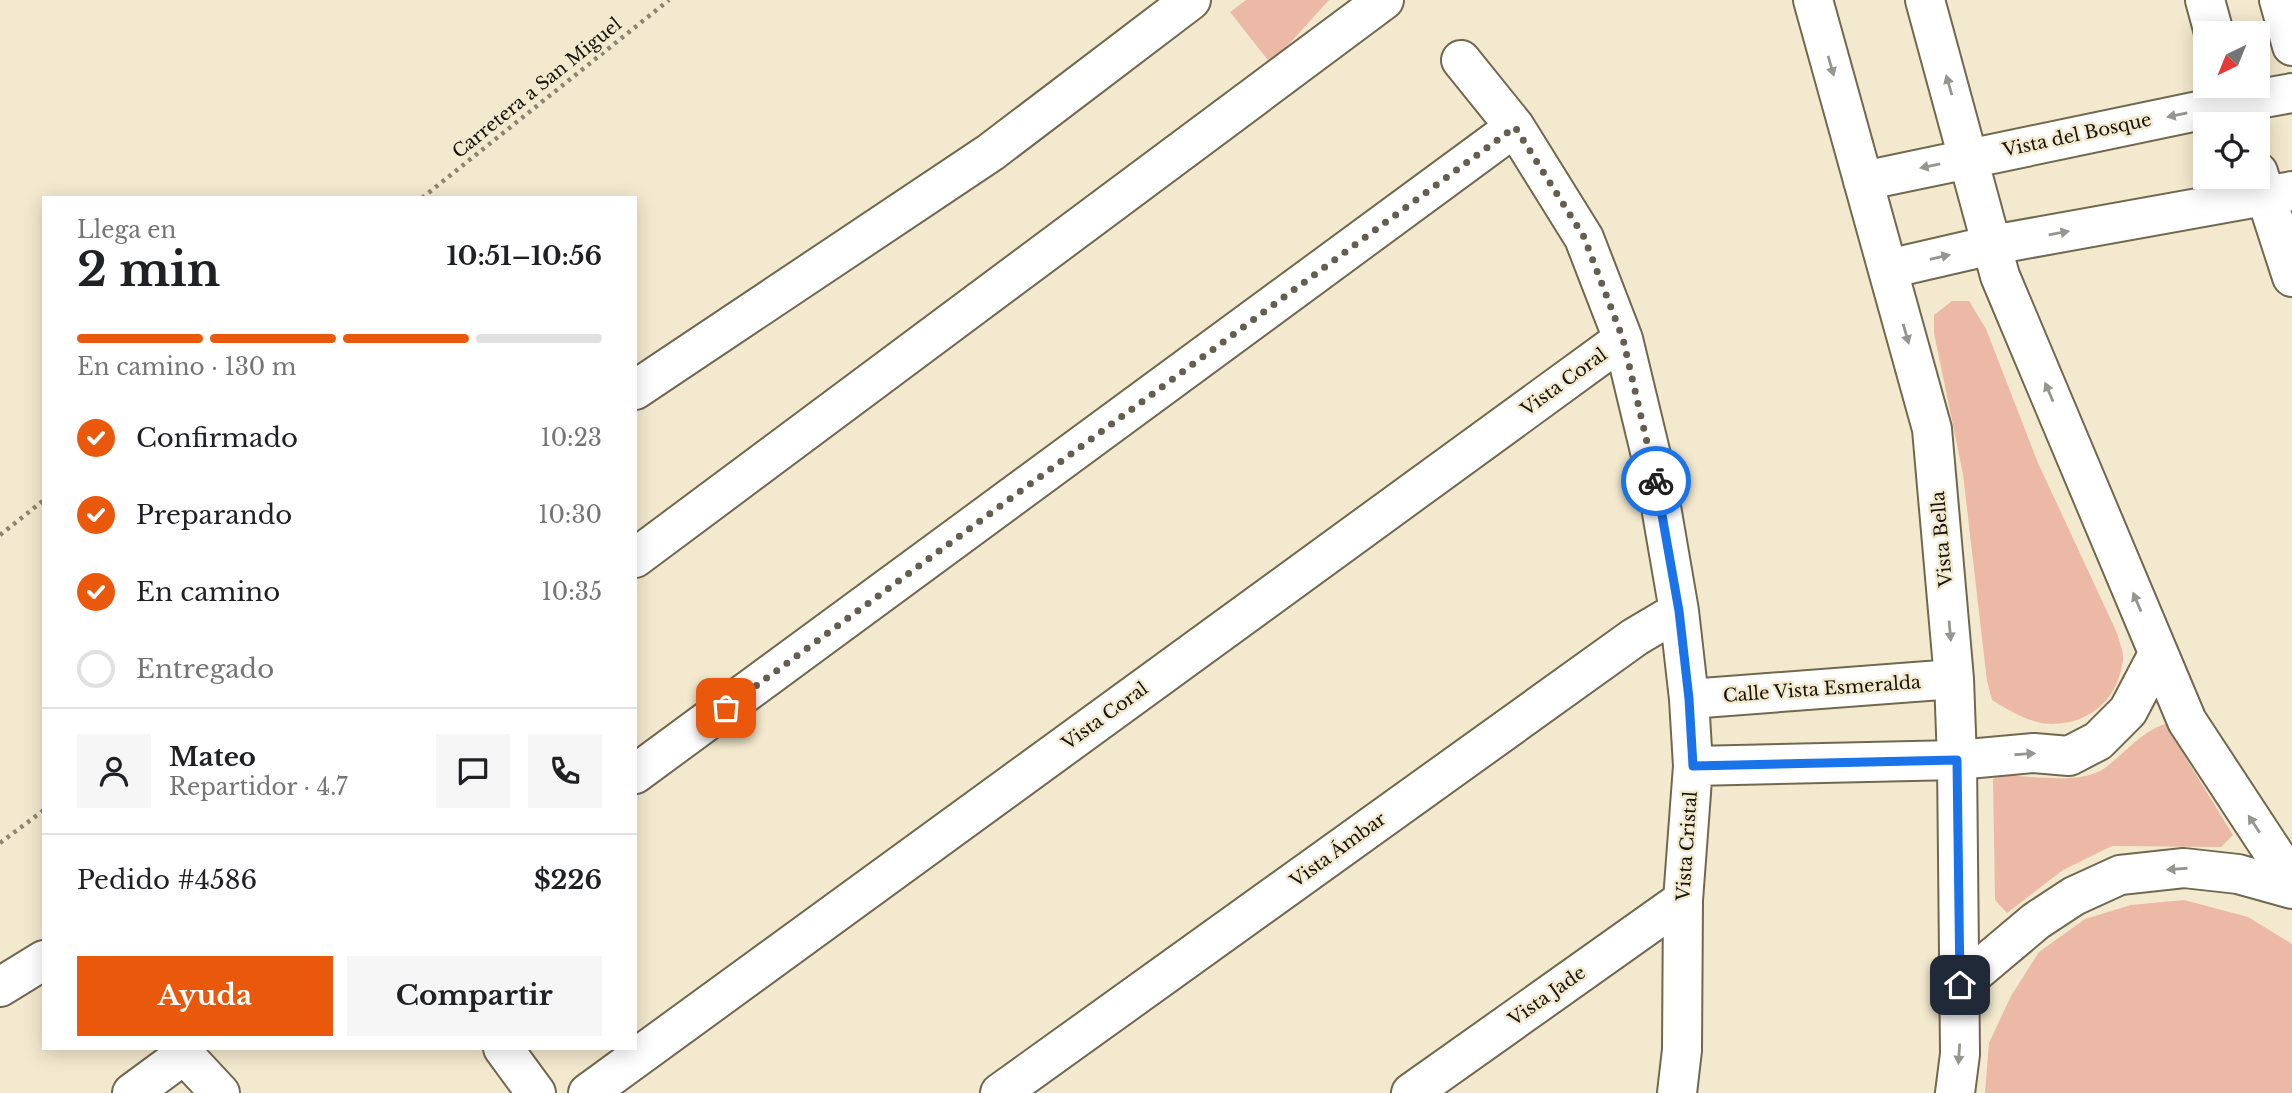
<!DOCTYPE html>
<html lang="es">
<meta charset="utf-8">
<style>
body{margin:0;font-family:"Libre Baskerville",serif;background:#f6f6f6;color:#202124;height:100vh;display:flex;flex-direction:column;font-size:26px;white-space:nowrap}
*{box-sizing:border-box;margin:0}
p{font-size:23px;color:#757577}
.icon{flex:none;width:38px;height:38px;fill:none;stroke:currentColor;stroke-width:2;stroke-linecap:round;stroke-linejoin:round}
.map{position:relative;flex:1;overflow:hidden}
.drawer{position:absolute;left:42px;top:196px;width:595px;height:854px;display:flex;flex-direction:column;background:#fff;border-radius:0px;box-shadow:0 4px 18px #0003}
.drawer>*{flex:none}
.needle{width:46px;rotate:223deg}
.fabs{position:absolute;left:2193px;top:21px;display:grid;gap:14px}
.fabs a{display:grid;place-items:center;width:77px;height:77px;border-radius:0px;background:#fff;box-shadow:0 4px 18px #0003;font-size:35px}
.pin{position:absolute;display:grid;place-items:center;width:60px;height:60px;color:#fff;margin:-30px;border-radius:14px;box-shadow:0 4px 10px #0006}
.courier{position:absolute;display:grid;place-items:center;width:70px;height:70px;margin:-35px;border:5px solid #1a73e8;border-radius:50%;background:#fff;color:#222;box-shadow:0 2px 9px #0007}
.headline em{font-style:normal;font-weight:700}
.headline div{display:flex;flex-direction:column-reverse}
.headline{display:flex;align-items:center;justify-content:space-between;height:119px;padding:0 35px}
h1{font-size:46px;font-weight:700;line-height:52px}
.bar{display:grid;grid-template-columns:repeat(4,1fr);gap:10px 7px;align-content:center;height:84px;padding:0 35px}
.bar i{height:9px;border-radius:5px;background:#e0e0e0}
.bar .on{background:#ea580c}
.bar p{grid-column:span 4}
.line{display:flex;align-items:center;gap:18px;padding:0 35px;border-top:2px solid #e0e0e0}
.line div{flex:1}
.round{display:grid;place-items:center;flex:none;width:74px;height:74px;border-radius:0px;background:#f6f6f6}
ol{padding:0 35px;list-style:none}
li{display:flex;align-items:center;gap:21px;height:77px}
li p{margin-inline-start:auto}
li .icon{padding:7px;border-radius:50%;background:#ea580c;color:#fff;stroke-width:4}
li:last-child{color:#757577}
li i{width:38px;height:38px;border:4px solid #e0e0e0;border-radius:50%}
.button{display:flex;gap:14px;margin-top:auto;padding:14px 35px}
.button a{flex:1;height:80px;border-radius:0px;background:#ea580c;color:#fff;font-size:28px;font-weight:700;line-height:80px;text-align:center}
.button a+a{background:#f6f6f6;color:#202124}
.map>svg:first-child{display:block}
.green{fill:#ebb9a6}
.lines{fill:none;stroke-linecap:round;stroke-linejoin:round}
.minor-casing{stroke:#70684f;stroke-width:42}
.path{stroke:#8b8572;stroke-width:4.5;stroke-dasharray:3.5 5;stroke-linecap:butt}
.minor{stroke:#fff;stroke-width:38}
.oneway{fill:#969590}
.done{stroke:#635e4e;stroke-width:7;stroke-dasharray:0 12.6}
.route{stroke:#1a73e8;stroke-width:9}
.labels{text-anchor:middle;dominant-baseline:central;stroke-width:5;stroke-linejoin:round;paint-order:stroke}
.street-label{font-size:18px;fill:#161309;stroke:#f3e9ce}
</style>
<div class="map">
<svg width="2292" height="1093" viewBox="0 0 2292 1093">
<rect width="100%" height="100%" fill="#f3e9ce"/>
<path class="green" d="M1246,0H1329L1271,64L1230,12Z
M1952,301H1969L1986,329L2038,463L2117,633C2119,641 2124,652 2123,660C2118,698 2092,723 2053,724C2031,724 2010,711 1992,700L1987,681L1963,474L1934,333V315Z
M2165,724L2233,835L2221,847L2112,846L2063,870L2007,913L1995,900L1993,779L2003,775C2031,776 2081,785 2105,768C2125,753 2141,732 2165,724Z
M2184,900L2248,917L2292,944V1093H1985L1989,1043L2011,996L2039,952L2085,919L2131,905Z"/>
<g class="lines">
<g class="minor-casing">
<path id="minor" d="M1813,0L1932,429L1954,679L1957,760L1960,1054L1955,1093
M1925,0L2000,276L2187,721L2292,881
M2205,0L2214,33
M2279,0L2292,46
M1461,60L1515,127L1584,238L1623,339L1655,472L1679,611L1689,699L1693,766L1683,900L1682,1050L1677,1093
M2258,172L2292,277
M1863,181L2236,103L2292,93
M1888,269L1992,245L2292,191
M635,390L991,152L1191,0
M635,558L1384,0
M1689,699L1954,679
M1693,766L1957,760L2034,753L2069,756L2098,741L2128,711L2158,654
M635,774L1515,127
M1960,985L2036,921L2074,896L2120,875L2184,868L2238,874L2292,889
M0,987L44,960
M178,1048L220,1093
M503,1048L536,1093
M132,1093L185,1054
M588,1093L1623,339
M1000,1093L1635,637L1679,611
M1411,1093L1683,900"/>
</g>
<path class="path" d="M422,198L669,0
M0,535L44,500
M0,843L44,810"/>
<use href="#minor" class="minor"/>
</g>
<defs><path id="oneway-solid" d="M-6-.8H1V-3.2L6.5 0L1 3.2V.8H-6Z" transform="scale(1.75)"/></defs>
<g class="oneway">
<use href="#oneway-solid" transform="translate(1831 66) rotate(74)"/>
<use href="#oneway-solid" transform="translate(1949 85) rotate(-106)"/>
<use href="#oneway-solid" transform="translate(2177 115) rotate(168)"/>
<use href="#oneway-solid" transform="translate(1930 166) rotate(168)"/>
<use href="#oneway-solid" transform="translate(2059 233) rotate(-10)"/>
<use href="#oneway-solid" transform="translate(1940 257) rotate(-13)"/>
<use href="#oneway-solid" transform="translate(1906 334) rotate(74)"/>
<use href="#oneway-solid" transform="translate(2049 392) rotate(-113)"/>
<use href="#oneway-solid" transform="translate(2137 602) rotate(-113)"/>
<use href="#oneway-solid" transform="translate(1950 631) rotate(85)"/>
<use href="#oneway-solid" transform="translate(2025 754) rotate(-4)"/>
<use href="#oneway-solid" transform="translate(2254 824) rotate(-123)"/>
<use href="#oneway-solid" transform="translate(2177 869) rotate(176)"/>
<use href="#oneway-solid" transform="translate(1959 1054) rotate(94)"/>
</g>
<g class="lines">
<path class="done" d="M726,708L1515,127L1584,237L1623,339L1656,481"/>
<path class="route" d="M1656,481L1679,611L1689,699L1693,766L1957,760L1960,985"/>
</g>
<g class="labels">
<g class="street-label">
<text transform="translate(537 88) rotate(-39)">Carretera a San Miguel</text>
<text transform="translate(2077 135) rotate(-12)">Vista del Bosque</text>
<text transform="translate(1564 382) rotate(-36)">Vista Coral</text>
<text transform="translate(1942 539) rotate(-95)">Vista Bella</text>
<text transform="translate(1822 689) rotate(-4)">Calle Vista Esmeralda</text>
<text transform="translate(1105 716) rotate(-36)">Vista Coral</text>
<text transform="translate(1687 846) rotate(-86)">Vista Cristal</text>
<text transform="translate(1338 850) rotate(-36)">Vista Ámbar</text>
<text transform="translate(1547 996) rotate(-35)">Vista Jade</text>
</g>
</g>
</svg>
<div class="fabs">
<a><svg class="needle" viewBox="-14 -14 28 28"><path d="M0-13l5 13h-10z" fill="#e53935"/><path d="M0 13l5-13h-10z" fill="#757577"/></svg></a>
<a><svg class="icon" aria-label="locate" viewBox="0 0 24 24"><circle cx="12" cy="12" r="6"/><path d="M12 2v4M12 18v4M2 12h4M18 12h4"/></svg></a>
</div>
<div class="pin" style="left:726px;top:708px;background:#ea580c"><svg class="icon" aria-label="bag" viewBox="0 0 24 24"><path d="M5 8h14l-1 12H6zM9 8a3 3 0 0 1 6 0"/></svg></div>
<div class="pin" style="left:1960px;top:985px;background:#1f2937"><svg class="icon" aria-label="home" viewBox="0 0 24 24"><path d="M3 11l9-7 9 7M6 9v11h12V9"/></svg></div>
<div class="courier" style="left:1656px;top:481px"><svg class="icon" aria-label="bike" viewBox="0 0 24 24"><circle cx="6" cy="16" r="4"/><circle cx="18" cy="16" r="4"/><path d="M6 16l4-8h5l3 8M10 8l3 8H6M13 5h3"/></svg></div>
<section class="drawer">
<div class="headline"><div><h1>2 min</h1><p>Llega en</p></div><em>10:51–10:56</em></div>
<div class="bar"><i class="on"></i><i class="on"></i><i class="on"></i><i></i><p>En camino · 130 m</p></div>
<ol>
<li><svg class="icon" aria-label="check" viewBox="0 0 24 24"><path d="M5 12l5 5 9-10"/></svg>Confirmado<p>10:23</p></li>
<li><svg class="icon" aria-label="check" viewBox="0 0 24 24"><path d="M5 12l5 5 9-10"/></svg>Preparando<p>10:30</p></li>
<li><svg class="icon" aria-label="check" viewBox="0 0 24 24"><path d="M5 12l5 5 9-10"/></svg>En camino<p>10:35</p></li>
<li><i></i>Entregado</li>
</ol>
<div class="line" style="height:126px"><a class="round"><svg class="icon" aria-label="person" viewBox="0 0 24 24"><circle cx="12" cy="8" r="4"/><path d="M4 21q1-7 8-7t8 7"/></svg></a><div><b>Mateo</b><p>Repartidor · 4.7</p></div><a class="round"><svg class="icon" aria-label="chat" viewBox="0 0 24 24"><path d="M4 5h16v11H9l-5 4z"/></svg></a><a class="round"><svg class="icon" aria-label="phone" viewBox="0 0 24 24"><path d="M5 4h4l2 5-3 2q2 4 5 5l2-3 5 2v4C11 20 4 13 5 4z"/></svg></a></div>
<div class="line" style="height:91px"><div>Pedido #4586</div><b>$226</b></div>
<div class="button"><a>Ayuda</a><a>Compartir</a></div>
</section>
</div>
